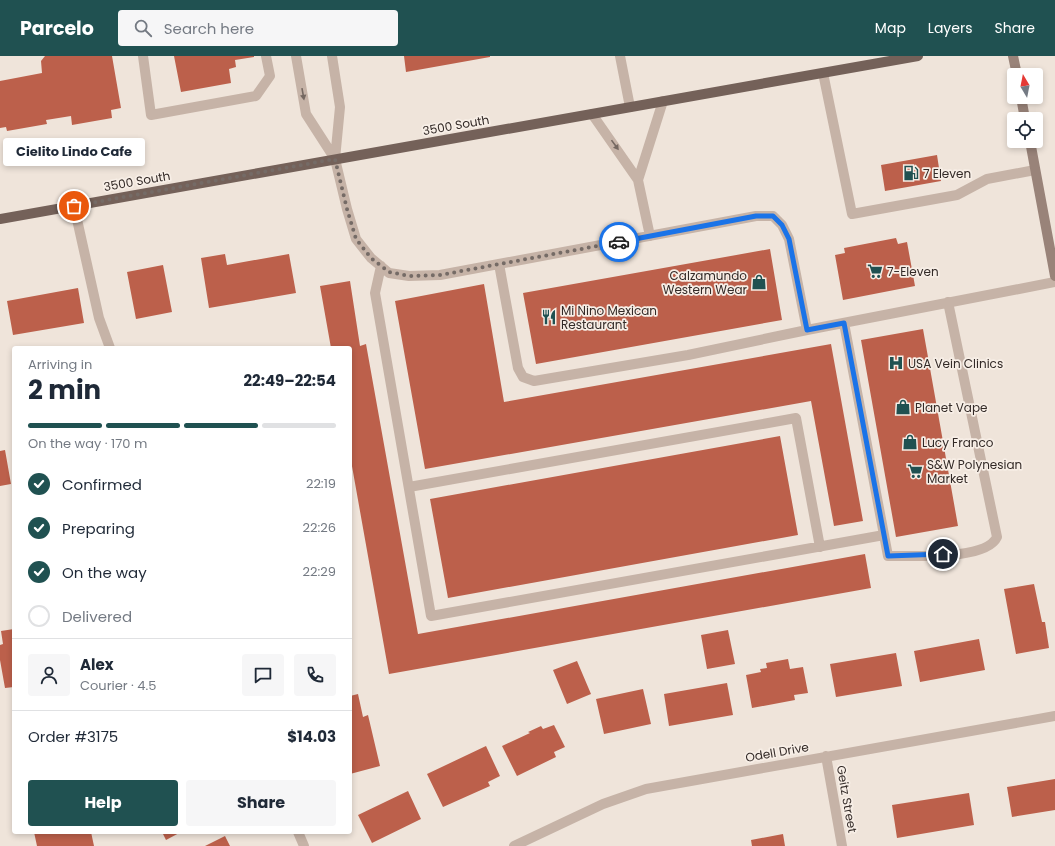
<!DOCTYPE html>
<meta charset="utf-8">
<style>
body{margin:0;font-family:Poppins,sans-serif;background:#f6f6f7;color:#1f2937;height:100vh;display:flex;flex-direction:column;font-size:15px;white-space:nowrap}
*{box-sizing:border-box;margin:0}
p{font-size:13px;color:#747a83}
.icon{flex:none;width:22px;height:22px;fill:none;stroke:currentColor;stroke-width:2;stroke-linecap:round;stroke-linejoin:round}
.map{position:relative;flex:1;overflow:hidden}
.side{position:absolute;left:12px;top:290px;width:340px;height:488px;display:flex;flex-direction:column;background:#fff;border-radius:4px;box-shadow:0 2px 6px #0003}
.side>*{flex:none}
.needle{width:26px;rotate:350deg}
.fabs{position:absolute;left:1007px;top:12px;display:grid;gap:8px}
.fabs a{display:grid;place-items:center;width:36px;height:36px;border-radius:4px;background:#fff;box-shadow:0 2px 6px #0003;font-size:20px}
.pin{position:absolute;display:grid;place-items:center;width:34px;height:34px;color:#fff;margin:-17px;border:2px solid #fff;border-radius:50%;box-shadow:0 1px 4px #0007}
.courier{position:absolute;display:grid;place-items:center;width:40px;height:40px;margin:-20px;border:3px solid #1a73e8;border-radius:50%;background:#fff;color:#222;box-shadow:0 1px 5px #0007}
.bubble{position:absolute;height:28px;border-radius:4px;background:#fff;box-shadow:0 2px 6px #0003;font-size:13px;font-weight:700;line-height:28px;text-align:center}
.summary em{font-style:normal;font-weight:700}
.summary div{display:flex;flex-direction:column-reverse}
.summary{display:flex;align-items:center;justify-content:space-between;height:68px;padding:0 16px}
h1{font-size:26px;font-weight:700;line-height:30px}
.bar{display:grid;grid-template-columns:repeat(4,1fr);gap:6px 4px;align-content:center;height:48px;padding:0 16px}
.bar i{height:5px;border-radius:3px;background:#e0e1e3}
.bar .selected{background:#205151}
.bar p{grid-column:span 4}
.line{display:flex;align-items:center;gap:10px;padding:0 16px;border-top:1px solid #e0e1e3}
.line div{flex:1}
.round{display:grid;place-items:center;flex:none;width:42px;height:42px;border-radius:4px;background:#f6f6f7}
ol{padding:0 16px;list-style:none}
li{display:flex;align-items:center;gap:12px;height:44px}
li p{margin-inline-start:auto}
li .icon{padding:4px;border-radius:50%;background:#205151;color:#fff;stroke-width:4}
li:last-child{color:#747a83}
li i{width:22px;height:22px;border:2px solid #e0e1e3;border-radius:50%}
.action{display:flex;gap:8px;margin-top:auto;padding:8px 16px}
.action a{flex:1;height:46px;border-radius:4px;background:#205151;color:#fff;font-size:16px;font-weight:700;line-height:46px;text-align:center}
.action a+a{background:#f6f6f7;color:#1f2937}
header{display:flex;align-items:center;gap:24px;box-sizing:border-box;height:56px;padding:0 20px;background:#205151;color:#fff}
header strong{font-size:19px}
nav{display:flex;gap:22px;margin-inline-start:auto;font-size:14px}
.search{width:280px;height:36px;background:#f6f6f7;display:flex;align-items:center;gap:10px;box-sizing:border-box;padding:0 14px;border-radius:4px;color:#747a83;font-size:15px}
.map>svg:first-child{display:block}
.building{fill:#bc604b}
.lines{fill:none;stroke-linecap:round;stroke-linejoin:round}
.lane{stroke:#c6b3a7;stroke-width:10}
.street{stroke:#c6b3a7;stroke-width:10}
.secondary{stroke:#998379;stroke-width:10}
.primary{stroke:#746159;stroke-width:10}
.oneway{fill:#756861}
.done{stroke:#756b66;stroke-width:4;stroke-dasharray:0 7.2}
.route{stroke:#1a73e8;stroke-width:5}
.labels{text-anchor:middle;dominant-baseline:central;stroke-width:3.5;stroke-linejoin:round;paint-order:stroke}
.street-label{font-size:12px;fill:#332a27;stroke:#f7eee6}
.poi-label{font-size:12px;fill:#332a27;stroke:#f7eee6;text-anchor:start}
</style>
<header>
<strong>Parcelo</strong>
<div class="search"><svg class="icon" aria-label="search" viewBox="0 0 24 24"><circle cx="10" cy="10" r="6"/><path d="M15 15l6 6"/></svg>Search here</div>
<nav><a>Map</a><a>Layers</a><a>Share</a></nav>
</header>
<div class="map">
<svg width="1055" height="790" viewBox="0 0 1055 790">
<rect width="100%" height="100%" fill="#efe4da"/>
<path class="building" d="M45,0H112L121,52L111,54L112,62L72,69L71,60L46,64L47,68L7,75L6,71L0,72V25L42,17L41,5Z
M174,0H254V1L235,4L236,11L229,13L231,27L181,36Z
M404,0H490V1L406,16Z
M937,99L941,125L885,135L881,109Z
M896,182L898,188L907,186L915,230L843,244L835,199L845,197L844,192Z
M770,193L782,264L536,308L523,237Z
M225,198L227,209L289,198L296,237L209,252L201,202Z
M163,209L172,256L136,263L127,216Z
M350,225L360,290L366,288L418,578L865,498L871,532L389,618L350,399V292H331L320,230Z
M484,228L504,346L831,288L863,465L834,470L811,345L425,413L395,245Z
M78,232L84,267L13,279L7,245Z
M923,273L958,470L896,481L861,284Z
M780,380L798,479L448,542L430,443Z
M5,394L11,428L0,430V395Z
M1034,528L1042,566H1045L1049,592L1016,598L1004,533Z
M14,573V631L5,632L0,604V589L3,588L1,575Z
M728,574L735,608L707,613L701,579Z
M979,583L985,614L920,626L914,595Z
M896,597L902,630L836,641L830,608Z
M788,603L790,613L803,611L808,637L794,639L795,644L752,652L746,619L761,616L760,613L767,612L766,607Z
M577,605L591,638L567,648L553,614Z
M727,627L733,659L669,670L664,638Z
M643,633L651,668L604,678L596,643Z
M358,638L363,661L368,659L380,710L350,718V640Z
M554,669L565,691L554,696L556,701L517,720L502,690L530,677L528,676L541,670L543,673Z
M486,690L500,720L488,726L490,730L443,751L427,718Z
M1055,723V754L1012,761L1007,731Z
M408,735L421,763L372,787L358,759Z
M969,737L974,769L897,782L892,749Z
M34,776H91L94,790H37Z
M162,776H181L166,784Z
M783,778L785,790H752L751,784Z
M225,780L230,790H205Z"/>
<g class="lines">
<path class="lane" d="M143,0L151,59L256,40L270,20L266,0
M296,0L306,58L335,103
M332,0L340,51L335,103L347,153L356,183L371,202L389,217L409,220L440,219L756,160H773L782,169L789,183L807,274L1055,226
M620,0L630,51
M823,17L852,158L957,139L987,123L1035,114
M592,58L638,124L663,45
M638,124L650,180
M74,150L99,262L110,292
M499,208L518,312L523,321L534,325L688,299L807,274
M381,210L375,237L431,560L884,479
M844,267L888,500C912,499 986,505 997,481L948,246
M409,431L796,362L820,491"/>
<path class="street" d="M826,700L842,790
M298,776L304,790
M514,790L603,748L646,733L1055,660"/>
<path class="secondary" d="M1013,0L1017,19
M1021,41L1025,63
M1030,85L1055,220"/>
<path class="primary" d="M0,163L918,0"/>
</g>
<defs><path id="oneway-solid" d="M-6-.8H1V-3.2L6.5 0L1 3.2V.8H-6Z"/></defs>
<g class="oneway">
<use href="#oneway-solid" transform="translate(303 38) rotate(80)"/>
<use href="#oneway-solid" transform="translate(615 89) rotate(54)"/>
</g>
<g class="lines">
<path class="done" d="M74,150L335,103L347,153L356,183L371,202L389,216L409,220L440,219L619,186"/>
<path class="route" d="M619,186L756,160H773L782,169L789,183L807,274L844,267L888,500L943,498"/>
</g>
<defs>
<g id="fuel-bare" transform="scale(1.2)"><path d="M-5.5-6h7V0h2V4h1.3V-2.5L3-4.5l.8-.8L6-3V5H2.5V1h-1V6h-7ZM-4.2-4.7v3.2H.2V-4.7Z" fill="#205151" stroke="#f7eee6" stroke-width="2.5" paint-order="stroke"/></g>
<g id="supermarket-bare" transform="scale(1.2)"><path d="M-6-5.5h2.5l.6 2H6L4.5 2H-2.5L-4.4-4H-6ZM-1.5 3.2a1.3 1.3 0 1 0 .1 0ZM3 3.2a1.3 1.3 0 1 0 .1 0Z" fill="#205151" stroke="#f7eee6" stroke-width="2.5" paint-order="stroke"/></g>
<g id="shop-bare" transform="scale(1.2)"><path d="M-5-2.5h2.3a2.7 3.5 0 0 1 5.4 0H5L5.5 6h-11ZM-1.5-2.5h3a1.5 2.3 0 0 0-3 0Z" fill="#205151" stroke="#f7eee6" stroke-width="2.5" paint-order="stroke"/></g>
<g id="restaurant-bare" transform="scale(1.2)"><path d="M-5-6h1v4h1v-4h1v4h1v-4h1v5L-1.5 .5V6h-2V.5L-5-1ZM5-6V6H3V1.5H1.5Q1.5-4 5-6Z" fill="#205151" stroke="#f7eee6" stroke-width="2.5" paint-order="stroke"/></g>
<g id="hospital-bare" transform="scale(1.2)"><path d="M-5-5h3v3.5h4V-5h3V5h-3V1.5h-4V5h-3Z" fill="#205151" stroke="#f7eee6" stroke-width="2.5" paint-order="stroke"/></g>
</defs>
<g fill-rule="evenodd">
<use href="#fuel-bare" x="911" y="117"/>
<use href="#supermarket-bare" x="875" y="215"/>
<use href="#shop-bare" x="759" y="226"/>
<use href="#restaurant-bare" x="549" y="261"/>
<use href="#hospital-bare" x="896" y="307"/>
<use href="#shop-bare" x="903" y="351"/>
<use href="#shop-bare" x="910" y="386"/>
<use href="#supermarket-bare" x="915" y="415"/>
</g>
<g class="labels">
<g class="street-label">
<text transform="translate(456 69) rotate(-10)">3500 South</text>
<text transform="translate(137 125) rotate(-10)">3500 South</text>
<text transform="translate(777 696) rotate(-10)">Odell Drive</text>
<text transform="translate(847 743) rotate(80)">Geitz Street</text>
</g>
<g class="poi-label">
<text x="923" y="117">7 Eleven</text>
<text x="887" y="215">7-Eleven</text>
<text x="747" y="219" text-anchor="end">Calzamundo<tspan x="747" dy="14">Western Wear</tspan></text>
<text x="561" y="254">Mi Nino Mexican<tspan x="561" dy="14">Restaurant</tspan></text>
<text x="908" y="307">USA Vein Clinics</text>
<text x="915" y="351">Planet Vape</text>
<text x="922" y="386">Lucy Franco</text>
<text x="927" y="408">S&amp;W Polynesian<tspan x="927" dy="14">Market</tspan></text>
</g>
</g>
</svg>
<div class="fabs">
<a><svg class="needle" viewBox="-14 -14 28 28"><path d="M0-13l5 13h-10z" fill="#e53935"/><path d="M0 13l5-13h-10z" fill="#747a83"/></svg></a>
<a><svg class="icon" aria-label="locate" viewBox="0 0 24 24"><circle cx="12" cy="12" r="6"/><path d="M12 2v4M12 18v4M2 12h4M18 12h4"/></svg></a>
</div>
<div class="pin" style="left:74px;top:150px;background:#ea580c"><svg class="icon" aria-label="bag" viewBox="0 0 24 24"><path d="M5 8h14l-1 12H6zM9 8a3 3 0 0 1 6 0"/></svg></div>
<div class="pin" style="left:943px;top:498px;background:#1f2937"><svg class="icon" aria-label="home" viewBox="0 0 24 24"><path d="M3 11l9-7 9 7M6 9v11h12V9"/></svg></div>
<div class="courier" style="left:619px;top:186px"><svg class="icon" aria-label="car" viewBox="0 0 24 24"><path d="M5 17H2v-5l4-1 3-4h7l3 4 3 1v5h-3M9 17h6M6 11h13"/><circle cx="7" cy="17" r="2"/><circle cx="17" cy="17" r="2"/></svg></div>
<div class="bubble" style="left:3px;top:82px;width:142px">Cielito Lindo Cafe</div>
<section class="side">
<div class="summary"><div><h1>2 min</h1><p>Arriving in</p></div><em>22:49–22:54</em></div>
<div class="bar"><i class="selected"></i><i class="selected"></i><i class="selected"></i><i></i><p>On the way · 170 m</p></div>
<ol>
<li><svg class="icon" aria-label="check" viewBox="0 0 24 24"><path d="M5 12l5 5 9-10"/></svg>Confirmed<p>22:19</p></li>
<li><svg class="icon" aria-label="check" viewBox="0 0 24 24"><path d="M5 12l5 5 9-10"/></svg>Preparing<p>22:26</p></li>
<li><svg class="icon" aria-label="check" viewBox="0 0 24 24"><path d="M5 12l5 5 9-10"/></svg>On the way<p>22:29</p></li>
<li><i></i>Delivered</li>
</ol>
<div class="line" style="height:72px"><a class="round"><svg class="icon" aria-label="person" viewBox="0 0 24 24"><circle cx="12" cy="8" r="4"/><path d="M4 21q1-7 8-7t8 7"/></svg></a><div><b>Alex</b><p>Courier · 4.5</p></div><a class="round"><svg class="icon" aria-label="chat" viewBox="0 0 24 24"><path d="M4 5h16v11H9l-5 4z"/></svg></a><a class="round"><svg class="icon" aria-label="phone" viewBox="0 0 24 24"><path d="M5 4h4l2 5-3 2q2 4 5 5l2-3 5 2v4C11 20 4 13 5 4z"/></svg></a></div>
<div class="line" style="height:52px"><div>Order #3175</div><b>$14.03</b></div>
<div class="action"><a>Help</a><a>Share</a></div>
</section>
</div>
